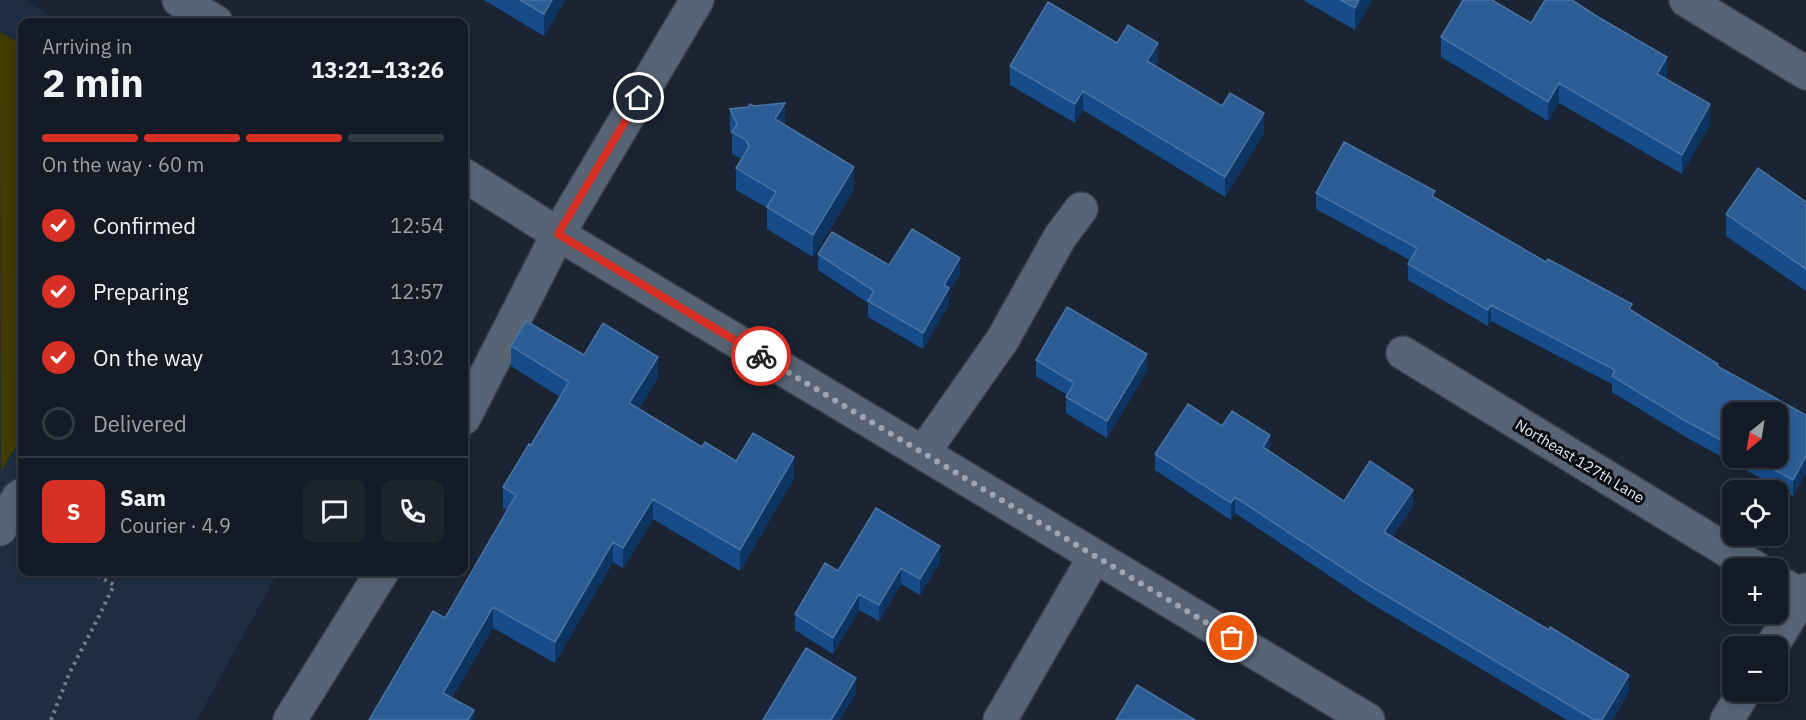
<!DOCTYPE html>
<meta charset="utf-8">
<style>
body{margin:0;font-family:"IBM Plex Sans",sans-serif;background:#1d242e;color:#f1f3f6;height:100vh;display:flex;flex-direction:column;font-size:22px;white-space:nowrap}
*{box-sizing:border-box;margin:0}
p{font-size:20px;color:#9da1a7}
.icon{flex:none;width:33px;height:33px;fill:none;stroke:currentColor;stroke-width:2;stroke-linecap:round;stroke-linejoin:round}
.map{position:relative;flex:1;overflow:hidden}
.sheet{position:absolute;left:18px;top:18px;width:450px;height:558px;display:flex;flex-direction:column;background:#141b26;border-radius:12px;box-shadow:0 3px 9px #0003,0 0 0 2px #333943}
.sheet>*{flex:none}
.needle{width:39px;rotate:210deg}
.controls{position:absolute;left:1722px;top:402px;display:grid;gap:12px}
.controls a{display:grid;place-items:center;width:66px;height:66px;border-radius:12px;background:#141b26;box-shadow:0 3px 9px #0003,0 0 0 2px #333943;font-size:30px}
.pin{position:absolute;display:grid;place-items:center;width:51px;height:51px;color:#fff;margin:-26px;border:3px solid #fff;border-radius:50%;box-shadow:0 2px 6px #0007}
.courier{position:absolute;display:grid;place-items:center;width:60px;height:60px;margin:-30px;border:4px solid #d93025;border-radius:50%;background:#fff;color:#222;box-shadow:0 2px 8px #0007}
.overview em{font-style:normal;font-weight:700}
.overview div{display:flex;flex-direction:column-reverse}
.overview{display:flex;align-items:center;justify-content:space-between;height:102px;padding:0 24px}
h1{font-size:39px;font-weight:700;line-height:45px}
.bar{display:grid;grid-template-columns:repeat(4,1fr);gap:9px 6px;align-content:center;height:72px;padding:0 24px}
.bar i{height:8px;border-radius:4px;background:#333943}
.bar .active{background:#d93025}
.bar p{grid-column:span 4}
.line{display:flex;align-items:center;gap:15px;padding:0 24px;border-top:2px solid #333943}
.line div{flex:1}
.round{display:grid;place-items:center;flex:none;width:63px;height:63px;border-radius:12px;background:#1d242e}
ol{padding:0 24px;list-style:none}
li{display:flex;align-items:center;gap:18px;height:66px}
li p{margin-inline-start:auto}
li .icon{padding:6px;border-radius:50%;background:#d93025;color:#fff;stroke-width:4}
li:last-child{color:#9da1a7}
li i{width:33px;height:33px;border:3px solid #333943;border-radius:50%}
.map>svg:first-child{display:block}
.built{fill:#1f2d40}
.garden{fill:#413b00}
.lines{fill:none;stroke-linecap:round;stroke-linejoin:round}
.minor-casing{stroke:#363e49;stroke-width:36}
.path{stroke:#737c88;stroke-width:4;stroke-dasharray:3 4.5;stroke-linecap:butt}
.minor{stroke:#586474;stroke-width:33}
.wall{fill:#164c8a;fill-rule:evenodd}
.shaded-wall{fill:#0e3562}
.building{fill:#2c5d95;stroke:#4973a4;stroke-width:1.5}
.done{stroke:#9da5b0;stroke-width:6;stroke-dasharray:0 10.8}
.route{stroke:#d93025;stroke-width:8}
.labels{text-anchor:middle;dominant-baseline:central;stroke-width:6;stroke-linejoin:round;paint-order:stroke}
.street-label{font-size:15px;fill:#e4ebf4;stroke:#090d13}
</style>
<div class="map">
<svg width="1806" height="720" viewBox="0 0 1806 720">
<rect width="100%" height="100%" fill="#1a2432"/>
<path class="built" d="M0,0H25L62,22H22V572H278L197,720H0Z"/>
<path class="garden" d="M0,32L22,45V436L1,472Z"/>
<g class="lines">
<g class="minor-casing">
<path id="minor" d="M179,0L216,22
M1686,0L1806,73
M464,175L558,234L1368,720
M1403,353L1756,568
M464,418L558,234L697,0
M923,453L1003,339L1060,237L1081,209
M0,529L18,498L22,495
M1778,582L1802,596
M1772,646L1806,590
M290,720L382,572
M1000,720L1095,556
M1727,720L1744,692"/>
</g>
<path class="path" d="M51,720L69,674L98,618L114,585L91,572"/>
<use href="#minor" class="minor"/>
</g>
<path class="wall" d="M484,0H565L544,36Z
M1303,0H1372L1355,30Z
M1531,23L1667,76L1666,78L1710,124L1682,174L1559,103L1548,121L1441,57V37Z
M1117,43L1158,62L1156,66L1264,133L1225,197L1083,110L1075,123L1010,85V66Z
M754,106L785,125L854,189L813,257L767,229V208L736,190V168L742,159L732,154V135L730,131V109Z
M1316,193L1435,197L1546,262L1632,311L1718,367L1806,415V472L1793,496L1684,436L1612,392V384L1491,321L1488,326L1408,280V264L1410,260L1316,209ZM1732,412L1778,458H1732Z
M1806,202V291L1726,236V214Z
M818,254L889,265L960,274L949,291V304L923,349L868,317V303L818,270Z
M511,346L584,355L658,377L639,408L702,447L736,461L794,478L740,571L653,519L623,568L613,562L555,663L493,628L452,698L474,720H369L445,618L507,510L503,508V487L531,445L560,397L511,366Z
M1036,360L1147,371L1107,438L1066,413V397L1067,395L1036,376Z
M1270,452L1344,501L1413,506L1392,537L1629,691L1612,720H1567L1367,601L1235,513L1231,520L1155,470V454Z
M940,562L920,595L901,584L879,621L859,610L833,654L795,630V614L838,571Z"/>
<path class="shaded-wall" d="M552,0H565L544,36V14Z
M1359,0H1372L1355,30V8Z
M1158,43V62L1147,80V61Z
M1667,57V76L1657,93V74Z
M1559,83V103L1548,121V102Z
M1083,91V110L1075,123V104Z
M785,103V125L775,119Z
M1710,104V124L1682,174V155Z
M1264,113V133L1225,197V177Z
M854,167V189L813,257V235Z
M960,258V274L949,291V304L923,349V333L944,285Z
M1491,305V321L1488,326V310Z
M1147,354V371L1107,438V421Z
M658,357V377L629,423V403Z
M1270,435V451L1263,447Z
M1806,456V472L1793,496V480Z
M794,457V478L740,571V550Z
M1413,490V506L1384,548V532Z
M1235,497V513L1231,520V503Z
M653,499V519L623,568V548Z
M613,542V562L555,663V642Z
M940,546V562L920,595V579Z
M901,568V584L879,621V605Z
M859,594V610L833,654V638Z
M493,607V628L443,713V693Z
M1629,675V691L1612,720H1602Z
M856,678V694L840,720H831Z
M474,710V720H468Z"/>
<path class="building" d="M520,0H552L544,14Z
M1341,0H1359L1355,8Z
M1463,0H1492L1531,23L1545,0H1572L1598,17L1667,57L1657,74L1710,104L1682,155L1559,83L1548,102L1441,37Z
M1048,2L1117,43L1128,25L1158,43L1147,61L1222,106L1230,93L1264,113L1225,177L1083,91L1075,104L1010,66Z
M785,103L775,119L854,167L813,235L767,207L776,192L736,168L749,147L746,140L732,132L737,124L730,109L748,107L750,104L754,106Z
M1344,142L1435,191L1432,196L1546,262L1548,259L1632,304L1629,309L1718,364L1717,366L1806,415V456L1793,480L1753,458H1778V412H1732V446L1684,420L1612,376L1615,370L1491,305L1488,310L1408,264L1417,248L1316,193Z
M1758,168L1806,202V269L1726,214Z
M912,229L960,258L944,285L949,288L923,333L868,301L874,291L818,254L832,232L889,265Z
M1067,307L1147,354L1107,421L1066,397L1074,383L1036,360Z
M526,321L584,355L603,323L658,357L629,403L702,447L705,442L736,461L753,433L794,457L740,550L653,499L623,548L613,542L555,642L493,607L443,693L474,710L468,720H369L433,611L445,618L516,495L503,487L529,444L531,445L569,382L511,346Z
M1188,404L1222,426L1232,411L1270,435L1263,447L1344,501L1370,461L1413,490L1384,532L1549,630L1550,627L1629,675L1602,720H1594L1367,584L1235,497L1231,503L1155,454Z
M876,508L940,546L920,579L901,568L879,605L859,594L833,638L795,614L825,563L838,571Z
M806,648L856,678L831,720H763Z
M1137,685L1195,720H1116Z"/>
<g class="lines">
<path class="done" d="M761,356L1232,638"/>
<path class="route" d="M639,98L558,234L761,356"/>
</g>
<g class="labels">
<g class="street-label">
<text transform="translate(1580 461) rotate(31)">Northeast 127th Lane</text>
</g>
</g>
</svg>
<div class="controls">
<a><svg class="needle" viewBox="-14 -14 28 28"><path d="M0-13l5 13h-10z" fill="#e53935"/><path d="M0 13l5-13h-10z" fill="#9da1a7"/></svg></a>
<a><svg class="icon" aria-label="locate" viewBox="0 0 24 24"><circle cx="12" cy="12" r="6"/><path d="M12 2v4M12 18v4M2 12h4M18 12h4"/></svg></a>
<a>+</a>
<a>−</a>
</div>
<div class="pin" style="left:1232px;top:638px;background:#ea580c"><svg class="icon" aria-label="bag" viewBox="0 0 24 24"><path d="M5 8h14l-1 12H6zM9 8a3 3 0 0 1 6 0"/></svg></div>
<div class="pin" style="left:639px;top:98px;background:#1f2937"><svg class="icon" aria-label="home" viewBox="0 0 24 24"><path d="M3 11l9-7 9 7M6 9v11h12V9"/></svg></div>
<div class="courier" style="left:761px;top:356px"><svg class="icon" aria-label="bike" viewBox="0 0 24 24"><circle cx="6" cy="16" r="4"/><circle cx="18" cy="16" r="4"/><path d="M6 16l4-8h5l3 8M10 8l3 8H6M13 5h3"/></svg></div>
<section class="sheet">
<div class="overview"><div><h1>2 min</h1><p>Arriving in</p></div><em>13:21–13:26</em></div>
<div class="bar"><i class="active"></i><i class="active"></i><i class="active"></i><i></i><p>On the way · 60 m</p></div>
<ol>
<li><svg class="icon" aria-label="check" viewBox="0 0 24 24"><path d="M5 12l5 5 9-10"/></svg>Confirmed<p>12:54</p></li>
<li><svg class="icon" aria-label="check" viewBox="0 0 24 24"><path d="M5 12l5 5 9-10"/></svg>Preparing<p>12:57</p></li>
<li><svg class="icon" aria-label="check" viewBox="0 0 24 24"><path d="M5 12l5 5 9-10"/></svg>On the way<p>13:02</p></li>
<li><i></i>Delivered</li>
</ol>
<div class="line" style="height:108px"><b class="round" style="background:#d93025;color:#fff">S</b><div><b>Sam</b><p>Courier · 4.9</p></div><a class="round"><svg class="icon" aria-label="chat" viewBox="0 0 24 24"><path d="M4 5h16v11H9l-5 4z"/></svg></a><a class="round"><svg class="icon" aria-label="phone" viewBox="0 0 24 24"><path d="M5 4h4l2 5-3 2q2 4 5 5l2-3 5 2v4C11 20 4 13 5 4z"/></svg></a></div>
</section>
</div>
